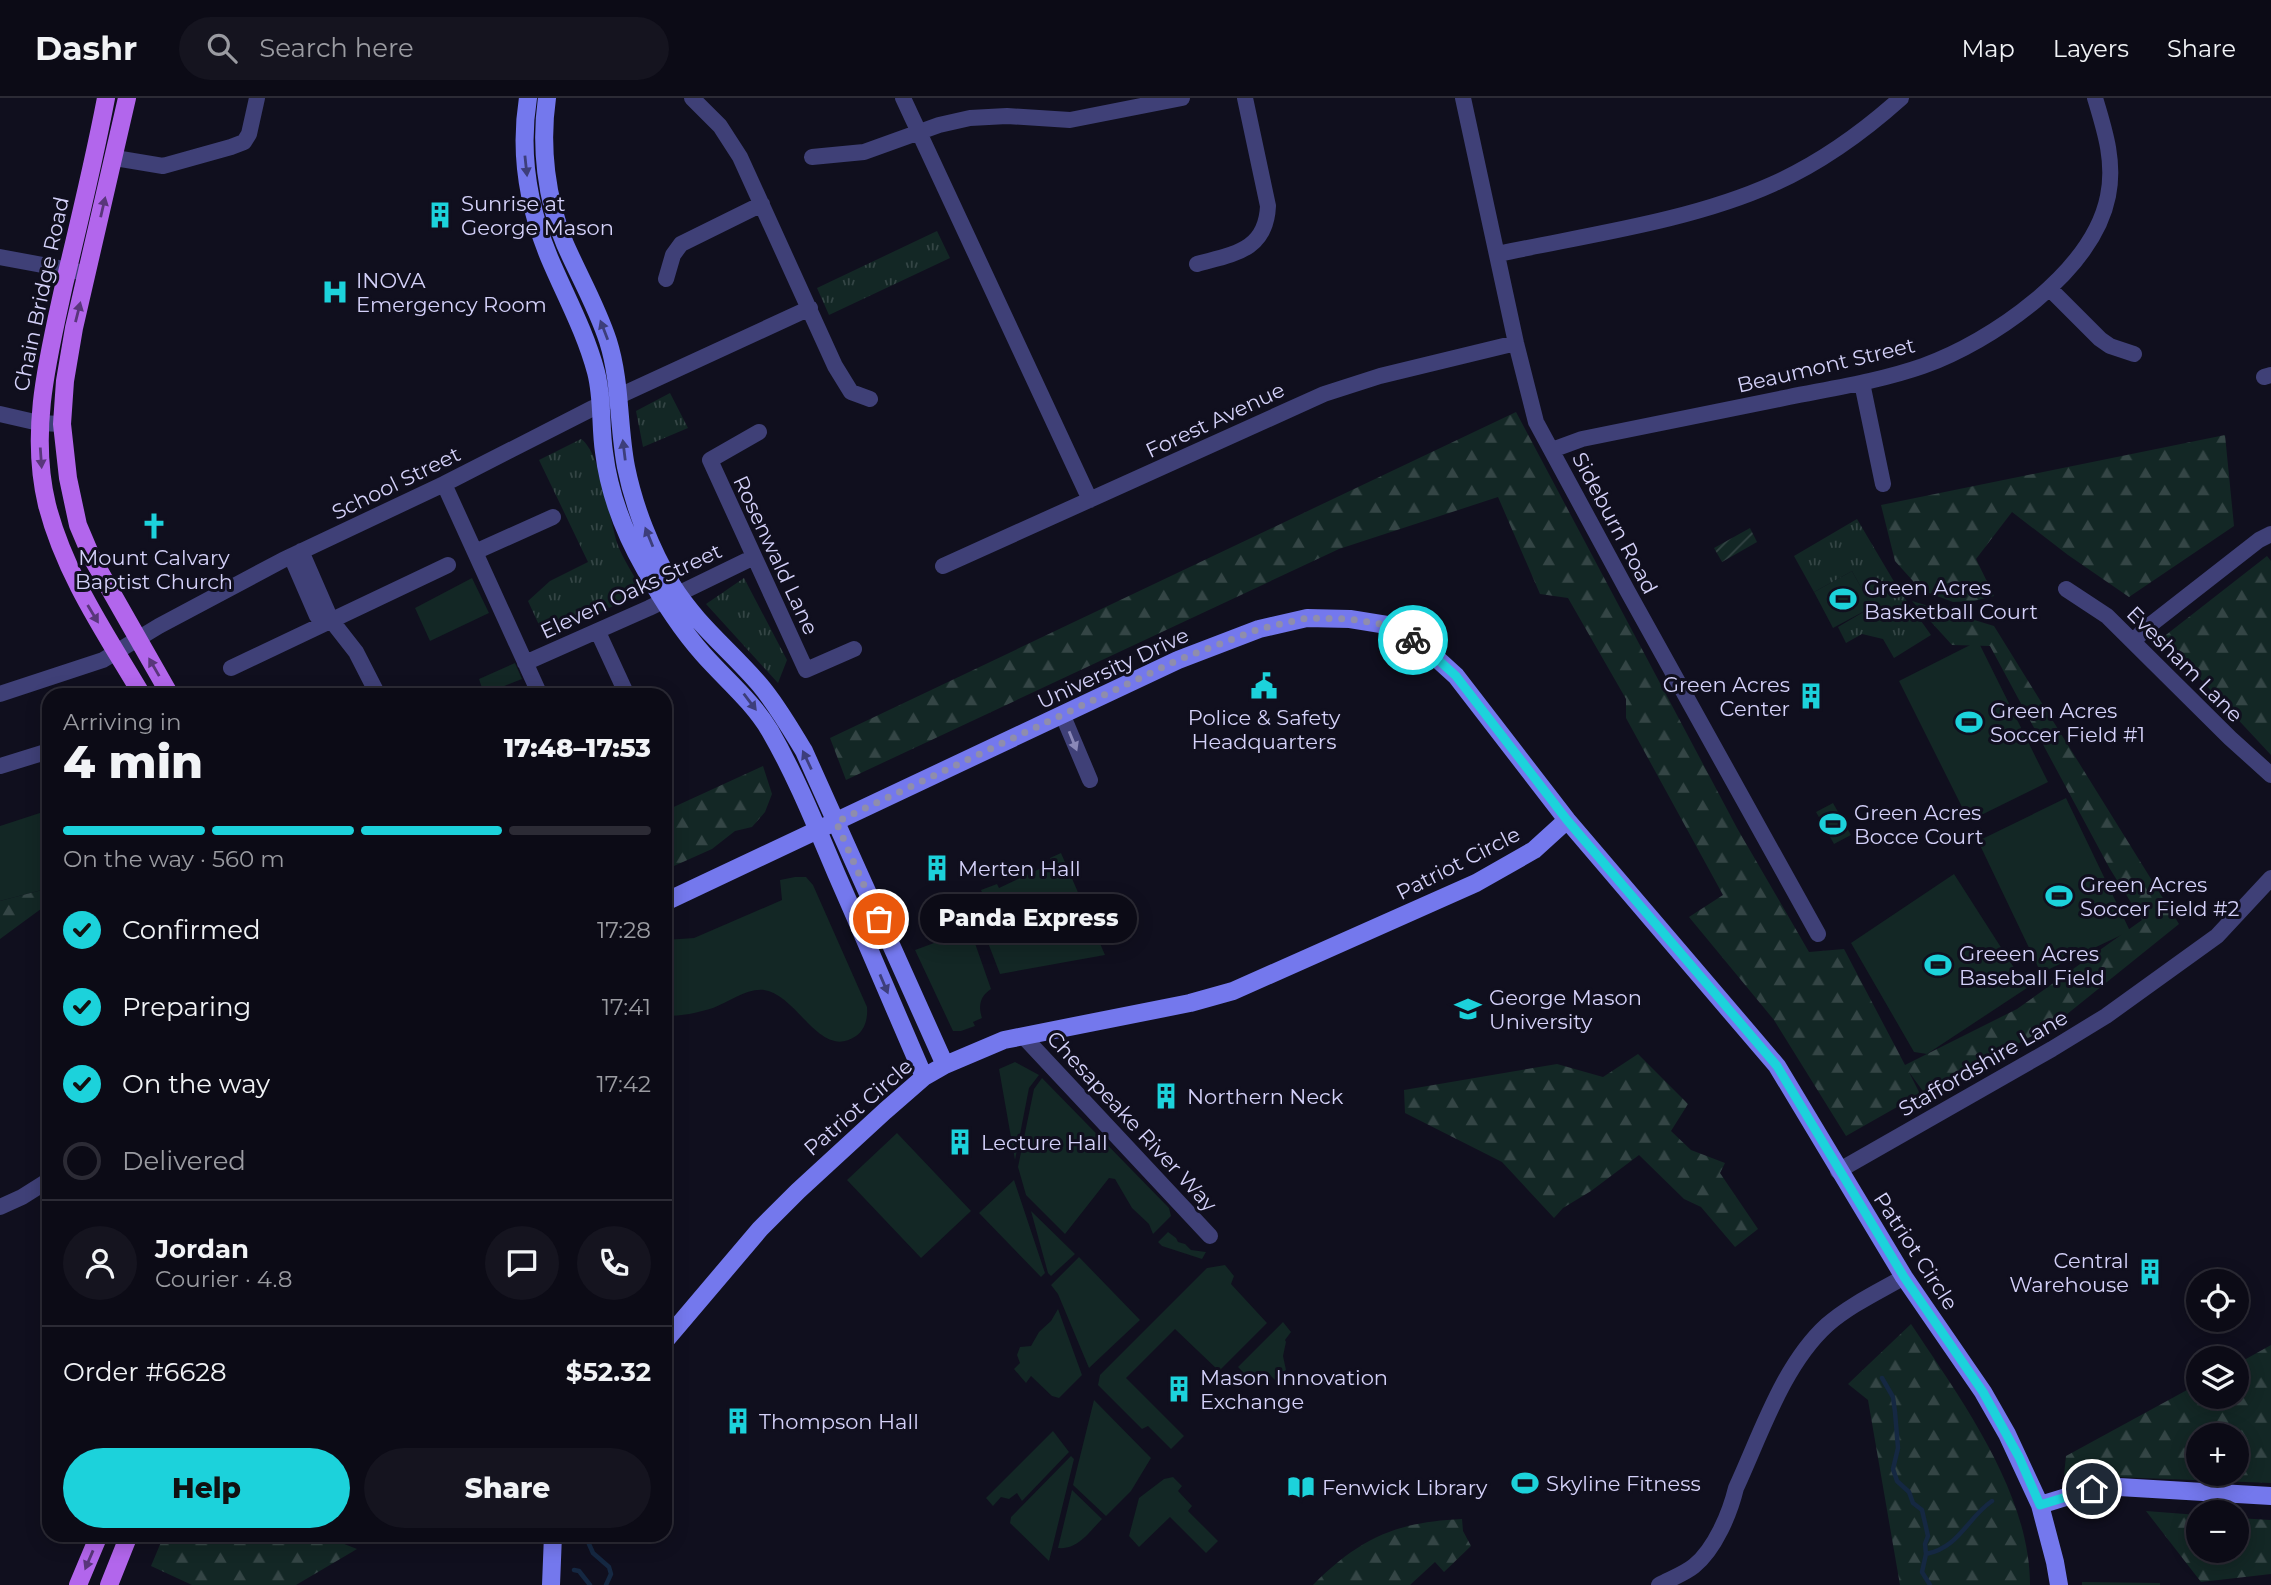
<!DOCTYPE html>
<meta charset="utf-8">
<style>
body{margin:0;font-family:Montserrat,sans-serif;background:#15141f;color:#f1f3f6;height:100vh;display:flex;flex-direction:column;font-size:26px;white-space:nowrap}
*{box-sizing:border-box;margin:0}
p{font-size:23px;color:#9a9ba1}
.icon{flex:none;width:38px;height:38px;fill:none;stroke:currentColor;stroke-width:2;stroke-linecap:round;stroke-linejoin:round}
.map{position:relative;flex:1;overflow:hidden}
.side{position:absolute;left:42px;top:590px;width:630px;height:854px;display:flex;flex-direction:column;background:#0c0b16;border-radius:21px;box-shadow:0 4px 18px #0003,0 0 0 2px #2c2b35}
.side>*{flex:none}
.tools{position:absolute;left:2186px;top:1171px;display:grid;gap:14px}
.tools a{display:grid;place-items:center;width:63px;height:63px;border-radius:50%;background:#0c0b16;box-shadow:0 4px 18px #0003,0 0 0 2px #2c2b35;font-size:35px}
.pin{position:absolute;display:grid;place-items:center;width:60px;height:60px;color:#fff;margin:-30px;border:4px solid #fff;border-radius:50%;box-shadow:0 2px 7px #0007}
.courier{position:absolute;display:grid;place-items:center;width:70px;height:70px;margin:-35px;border:5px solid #1cd2db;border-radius:50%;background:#fff;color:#222;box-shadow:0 2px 9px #0007}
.bubble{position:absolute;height:49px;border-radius:24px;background:#0c0b16;box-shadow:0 4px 18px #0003,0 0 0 2px #2c2b35;font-size:23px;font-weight:800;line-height:49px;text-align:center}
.summary em{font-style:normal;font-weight:800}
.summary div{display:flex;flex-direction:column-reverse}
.summary{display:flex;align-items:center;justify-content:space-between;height:119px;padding:0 21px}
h1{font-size:46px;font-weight:800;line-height:52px}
.bar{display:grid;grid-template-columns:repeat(4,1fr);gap:10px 7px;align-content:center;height:84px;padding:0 21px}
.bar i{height:9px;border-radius:5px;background:#2c2b35}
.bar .active{background:#1cd2db}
.bar p{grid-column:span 4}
.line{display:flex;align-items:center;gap:18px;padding:0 21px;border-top:2px solid #2c2b35}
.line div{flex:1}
.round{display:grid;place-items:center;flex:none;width:74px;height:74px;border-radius:37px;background:#15141f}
ol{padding:0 21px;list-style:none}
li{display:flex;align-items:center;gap:21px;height:77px}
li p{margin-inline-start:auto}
li .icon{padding:7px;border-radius:50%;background:#1cd2db;color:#111;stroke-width:4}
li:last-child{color:#9a9ba1}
li i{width:38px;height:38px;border:4px solid #2c2b35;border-radius:50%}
.primary-button{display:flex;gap:14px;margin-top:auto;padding:14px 21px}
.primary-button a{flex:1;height:80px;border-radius:42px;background:#1cd2db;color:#111;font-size:28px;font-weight:800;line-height:80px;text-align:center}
.primary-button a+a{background:#15141f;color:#f1f3f6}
header{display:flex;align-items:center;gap:42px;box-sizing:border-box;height:98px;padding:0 35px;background:#0c0b16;border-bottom:2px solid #2c2b35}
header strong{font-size:33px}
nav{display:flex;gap:38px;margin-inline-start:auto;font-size:24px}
.search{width:490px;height:63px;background:#15141f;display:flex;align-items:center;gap:18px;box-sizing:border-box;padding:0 24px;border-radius:38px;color:#9a9ba1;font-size:26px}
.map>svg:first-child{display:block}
.grass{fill:#132725}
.forest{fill:url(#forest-firs);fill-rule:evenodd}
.park{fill:url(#park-tufts)}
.garden{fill:url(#garden-furrows)}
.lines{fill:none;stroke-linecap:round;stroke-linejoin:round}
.stream{stroke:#152842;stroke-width:4.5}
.street{stroke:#3f4077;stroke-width:16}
.secondary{stroke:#7478ed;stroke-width:18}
.primary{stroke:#b266ec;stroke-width:18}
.oneway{fill:#3d3e7b}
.oneway2{fill:#59367b}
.oneway3{fill:#8a88b8}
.done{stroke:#8f8dac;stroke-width:7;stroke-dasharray:0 12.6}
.route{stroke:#1cd2db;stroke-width:9}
.labels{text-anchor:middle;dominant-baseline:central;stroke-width:6;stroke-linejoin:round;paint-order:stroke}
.poi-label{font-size:21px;fill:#d4d1f9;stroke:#100f1e;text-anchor:start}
.street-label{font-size:21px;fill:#d4d1f9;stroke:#100f1e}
</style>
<header>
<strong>Dashr</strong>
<div class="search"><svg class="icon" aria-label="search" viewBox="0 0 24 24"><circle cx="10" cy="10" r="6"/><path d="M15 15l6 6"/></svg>Search here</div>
<nav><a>Map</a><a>Layers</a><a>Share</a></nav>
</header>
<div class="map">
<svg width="2271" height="1487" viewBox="0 0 2271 1487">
<defs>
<pattern id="forest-firs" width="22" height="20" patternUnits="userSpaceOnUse" patternTransform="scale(1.75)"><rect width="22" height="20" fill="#132725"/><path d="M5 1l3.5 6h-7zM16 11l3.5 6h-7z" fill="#344545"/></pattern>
<pattern id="park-tufts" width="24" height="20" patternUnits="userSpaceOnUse" patternTransform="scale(1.75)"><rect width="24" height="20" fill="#132725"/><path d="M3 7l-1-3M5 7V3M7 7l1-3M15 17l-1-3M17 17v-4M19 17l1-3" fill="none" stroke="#344545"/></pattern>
<pattern id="garden-furrows" width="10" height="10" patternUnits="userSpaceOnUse" patternTransform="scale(1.75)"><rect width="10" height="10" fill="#132725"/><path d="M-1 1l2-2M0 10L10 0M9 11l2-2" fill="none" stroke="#344545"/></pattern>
</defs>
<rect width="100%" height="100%" fill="#100f1e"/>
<path class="grass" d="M1852,473L1872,509L1833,530L1814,494Z
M472,480L489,515L430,543L415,510Z
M1978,543L2048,684L1969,723L1899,583Z
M515,565L522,581L484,596L479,581Z
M2066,700L2130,833L2041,875L1978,743Z
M1833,705L1851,737L1834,746L1816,714Z
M49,712V788L42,792L0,803V728Z
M1061,755L1105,857L1000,876L972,803L983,797L981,792L997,786L999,790L1052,765L1050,760Z
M1954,776L2027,890L1927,956L1914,954L1851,845Z
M795,779H806L813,787L867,909C868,920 865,932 856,938C820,963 798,897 764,892C747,890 729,904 713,910C697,915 682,918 665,918V842L694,840L782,802L780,782Z
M970,831L991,891C980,898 978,908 982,920L973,924L975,928L961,933H953L915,852L945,841L946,843Z
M1015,964L1039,977L1029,990L1015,1062L999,971Z
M1042,980L1169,1110L1171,1118L1153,1136L1149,1126L1132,1110L1115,1081L1109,1080L1065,1136L1026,1097L1018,1069L1034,991Z
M897,1035L971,1113L921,1160L847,1082Z
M1014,1082L1045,1175L1041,1179L979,1115Z
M1031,1113L1075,1156L1051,1178L1048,1175Z
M1168,1134L1176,1140L1178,1144L1185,1146L1191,1152L1206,1154L1202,1161L1162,1148L1158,1144Z
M1079,1159L1140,1222L1089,1270L1058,1196L1051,1187Z
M1225,1167L1234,1178L1231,1186L1267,1225L1219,1273L1175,1231L1126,1280L1184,1338L1171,1351L1148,1328L1142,1331L1098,1287L1100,1277L1207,1170Z
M1058,1211L1082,1277L1059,1300L1052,1298L1031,1278L1026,1285L1014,1271L1020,1265L1017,1257L1020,1249L1031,1248L1039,1234L1051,1223Z
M1283,1224L1291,1234L1285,1242L1286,1244L1283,1258L1286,1272L1275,1282L1269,1276L1258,1286L1247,1289L1238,1280L1243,1274L1238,1269Z
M1094,1302L1151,1360L1131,1393L1106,1418L1073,1387Z
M1053,1333L1069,1354L1022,1403L1017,1395L1009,1401L1001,1399L993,1408L986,1400Z
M1071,1358L1074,1361L1049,1463L1010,1425L1011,1419Z
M1173,1379L1182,1388L1178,1393L1192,1408L1188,1413L1218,1443L1206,1455L1170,1419L1139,1449L1129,1438L1139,1400L1164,1381Z
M1072,1392L1102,1421C1089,1434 1078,1452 1058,1450Z"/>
<path class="forest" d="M1516,314L1737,730L1809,854L1844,851L1905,967L2017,911L2142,822L2110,771L1990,548L1952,547L1912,503L1994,528L2179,826L2056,925L1925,996L1909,974L1920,996L1846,1038L1774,922L1689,819L1723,797L1626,620V601L1568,500L1540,496L1498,399L1339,451L846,682L830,640Z
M2225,337L2234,428L2129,499L2068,457L2012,414L1976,461L1994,498L1974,503L1953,504L1921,492L1895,463L1881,407Z
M2267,458L2271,463V657L2162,540Z
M763,668L772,696L765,714L752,729L735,733L712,751L665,772V713Z
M49,788V805L0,841V803L42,792Z
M1638,956L1688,1006L1671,1033L1691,1052L1725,1065L1720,1075L1758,1131L1735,1149L1701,1109L1684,1101L1639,1057L1591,1093L1563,1110L1554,1120L1502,1064L1405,1015L1404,992L1557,966L1603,979Z
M1911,1226C1960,1300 2030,1394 2030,1487H1900L1868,1302L1848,1286Z
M2271,1247V1385L2064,1377L2066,1358L2198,1286V1298H2236L2237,1266ZM2198,1337H2236V1376H2198Z
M2146,1413L2198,1417V1452H2236L2237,1420L2271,1422V1476L2201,1484Z
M1462,1421L1463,1433L1471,1448L1444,1474L1435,1464L1410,1487H1313C1360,1440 1396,1424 1462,1421Z
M164,1437H321L357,1451L296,1487H192L151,1468Z
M2082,1484L2160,1485V1487H2082Z"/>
<path class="park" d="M937,133L950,160L829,217L817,190Z
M670,295L688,330L643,349L636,313Z
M581,341C600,353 610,422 617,445C623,462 635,478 643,494L545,540L528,503L550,483L588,464L539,362Z
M1857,421L1899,492L1931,537L1894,560L1883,541L1862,536L1846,545L1838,529L1872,509L1852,473L1814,494L1794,458Z
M744,480L787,562L778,585L706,506Z"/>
<path class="garden" d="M1750,430L1757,444L1722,464L1714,450Z"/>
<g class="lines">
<path class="stream" d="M1882,1280L1893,1299L1895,1314L1898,1350L1893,1371L1897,1383L1909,1394L1913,1405L1922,1412L1928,1438L1925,1446L1926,1456L1922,1474L1930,1487
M585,1437L593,1455L609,1469L611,1476L606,1487
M1926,1456C1960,1449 1967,1420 1992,1403
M574,1472L579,1473L590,1487"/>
<path class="street" d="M692,0L720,28L740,59L835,268L851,294L870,301
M903,0L1090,402
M1463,0L1516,245L1536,324L1628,494L1818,836
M812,59L864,54L939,27L970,20L1007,18L1070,22L1182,0
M115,60L163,68L231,49L244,44L249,36L257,0
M1498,156C1586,137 1691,123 1773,86C1820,65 1862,35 1901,0
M0,159L80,174
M1197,166C1233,156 1266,153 1268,108L1245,0
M666,181L673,157L681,146L762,106
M2050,191L2100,241L2110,248L2134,256
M2264,279L2271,277
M1862,285L1883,386
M0,316L39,325L62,326
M759,334L710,362L806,572L854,551
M1552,352L1582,341C1651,327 1720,313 1789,299C1834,290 1880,283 1923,268C1991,244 2093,174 2108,98C2115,64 2105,33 2095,0
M444,386L540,597
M301,453L331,522L356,554L378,597
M475,454L553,419
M291,458L317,518L331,522
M943,468L1324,296L1380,278L1516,245
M2066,491L2107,518L2230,640L2271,677
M598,534L627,597
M2134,543L2145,531L2259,442L2271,436
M525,565L649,510L754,459
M231,570L448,467
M0,596L103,562L159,528L283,462L444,386L593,310L810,210
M1063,618L1090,682
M0,668L49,653
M1023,938L1210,1138
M1838,1073L2052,951L2106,918L2217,838L2271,780
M0,1109L22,1099L49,1082
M1659,1487C1670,1481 1684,1476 1694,1468C1715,1451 1730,1415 1736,1390C1761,1336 1783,1267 1827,1227C1850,1207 1878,1194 1904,1179"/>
<path class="secondary" d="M528,0C519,55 528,108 549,159C565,197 585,233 596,274C603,301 600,327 604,354C609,395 625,436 645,471C661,500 680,530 703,556C726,582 752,603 770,633C796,678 816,728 836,775C866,843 895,912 924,979
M547,0C540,48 546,101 565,146C579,178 597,209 608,243C621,284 618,327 626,369C634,409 651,452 672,487C696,526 731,553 760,587C777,607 790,630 804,653L945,967
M665,804L1178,562L1259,531L1307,520L1350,521L1387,527L1422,547L1456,578L1567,722L1777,968L1904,1179L1983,1294L2007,1336L2040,1407L2055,1464L2059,1487
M665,1243L760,1131L798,1093L885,1013L924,979L945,967L1004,942L1190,905L1233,893L1476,785L1534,752L1567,722
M2040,1407L2092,1391L2119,1389L2271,1398
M551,1487L553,1437"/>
<path class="primary" d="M106,0C94,63 79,125 64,187C48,260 29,333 47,407C65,477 106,536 142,597
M127,0L74,230L65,283L62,326L68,380L78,427L92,460L170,597
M78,1487L99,1437
M109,1487L129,1437"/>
</g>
<defs><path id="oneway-solid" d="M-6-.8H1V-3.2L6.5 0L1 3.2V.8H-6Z" transform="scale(1.75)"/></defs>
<g class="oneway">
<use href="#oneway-solid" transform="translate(526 68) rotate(84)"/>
<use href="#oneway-solid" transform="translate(604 232) rotate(-111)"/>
<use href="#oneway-solid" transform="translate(624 352) rotate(-97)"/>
<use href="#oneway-solid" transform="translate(649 439) rotate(-112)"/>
<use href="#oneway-solid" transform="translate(750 604) rotate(53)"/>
<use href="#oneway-solid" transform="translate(807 662) rotate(-115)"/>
<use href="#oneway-solid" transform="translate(884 886) rotate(67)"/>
</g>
<g class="oneway2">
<use href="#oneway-solid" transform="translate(103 109) rotate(-77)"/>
<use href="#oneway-solid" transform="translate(78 214) rotate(-76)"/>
<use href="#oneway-solid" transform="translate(41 360) rotate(86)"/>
<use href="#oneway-solid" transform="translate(93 516) rotate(59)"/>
<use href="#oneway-solid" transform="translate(154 569) rotate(-120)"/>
<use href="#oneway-solid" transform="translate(89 1462) rotate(113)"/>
</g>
<use class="oneway3" href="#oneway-solid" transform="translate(1073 643) rotate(68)"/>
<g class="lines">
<path class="done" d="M879,821L836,724L1178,562L1259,531L1307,520L1350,521L1387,527L1413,542"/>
<path class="route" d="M1413,542L1422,547L1456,578L1567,722L1777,968L1904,1179L1983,1294L2019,1359L2040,1407L2092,1391"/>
</g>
<defs>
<g id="building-bare" transform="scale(2.1)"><path d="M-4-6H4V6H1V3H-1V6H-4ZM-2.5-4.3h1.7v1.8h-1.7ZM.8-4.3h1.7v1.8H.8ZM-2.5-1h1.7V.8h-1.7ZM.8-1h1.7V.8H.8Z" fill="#1cd2db" stroke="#100f1e" stroke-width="2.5" paint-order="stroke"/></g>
<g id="hospital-bare" transform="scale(2.1)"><path d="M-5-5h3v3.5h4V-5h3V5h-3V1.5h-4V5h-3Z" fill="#1cd2db" stroke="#100f1e" stroke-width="2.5" paint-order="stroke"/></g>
<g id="church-bare" transform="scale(2.1)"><path d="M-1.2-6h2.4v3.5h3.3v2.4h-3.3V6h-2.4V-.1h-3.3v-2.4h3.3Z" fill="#1cd2db" stroke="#100f1e" stroke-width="2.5" paint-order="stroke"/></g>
<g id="stadium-bare" transform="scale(2.1)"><path d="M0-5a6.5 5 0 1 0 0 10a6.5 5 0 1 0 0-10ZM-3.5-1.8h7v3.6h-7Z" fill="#1cd2db" stroke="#100f1e" stroke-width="2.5" paint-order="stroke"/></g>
<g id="civic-bare" transform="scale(2.1)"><path d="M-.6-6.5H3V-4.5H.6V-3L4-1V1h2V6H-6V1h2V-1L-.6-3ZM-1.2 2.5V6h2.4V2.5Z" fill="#1cd2db" stroke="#100f1e" stroke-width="2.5" paint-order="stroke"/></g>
<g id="university-bare" transform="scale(2.1)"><path d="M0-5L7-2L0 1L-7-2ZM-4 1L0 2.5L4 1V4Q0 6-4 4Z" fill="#1cd2db" stroke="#100f1e" stroke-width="2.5" paint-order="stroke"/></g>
<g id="library-bare" transform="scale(2.1)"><path d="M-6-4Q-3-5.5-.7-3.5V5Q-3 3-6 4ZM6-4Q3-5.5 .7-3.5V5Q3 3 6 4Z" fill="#1cd2db" stroke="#100f1e" stroke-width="2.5" paint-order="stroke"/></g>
</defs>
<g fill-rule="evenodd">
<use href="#building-bare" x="440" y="117"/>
<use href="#hospital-bare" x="335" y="194"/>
<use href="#church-bare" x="154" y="428"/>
<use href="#stadium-bare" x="1843" y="501"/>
<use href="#civic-bare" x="1264" y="588"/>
<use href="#building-bare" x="1811" y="598"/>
<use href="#stadium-bare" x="1969" y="624"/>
<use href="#stadium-bare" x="1833" y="726"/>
<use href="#building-bare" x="937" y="770"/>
<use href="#stadium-bare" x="2059" y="798"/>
<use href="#stadium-bare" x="1938" y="867"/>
<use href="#university-bare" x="1468" y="911"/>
<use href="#building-bare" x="1166" y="998"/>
<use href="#building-bare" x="960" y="1044"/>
<use href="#building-bare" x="2150" y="1174"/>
<use href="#building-bare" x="1179" y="1291"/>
<use href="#building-bare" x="738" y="1323"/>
<use href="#stadium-bare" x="1525" y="1385"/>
<use href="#library-bare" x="1301" y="1389"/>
</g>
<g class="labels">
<g class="poi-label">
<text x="461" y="105">Sunrise at<tspan x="461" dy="24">George Mason</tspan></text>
<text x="356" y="182">INOVA<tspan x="356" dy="24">Emergency Room</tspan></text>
<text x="154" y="459" text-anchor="middle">Mount Calvary<tspan x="154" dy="24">Baptist Church</tspan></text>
<text x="1864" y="489">Green Acres<tspan x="1864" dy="24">Basketball Court</tspan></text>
<text x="1790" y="586" text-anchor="end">Green Acres<tspan x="1790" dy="24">Center</tspan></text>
<text x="1990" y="612">Green Acres<tspan x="1990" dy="24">Soccer Field #1</tspan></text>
<text x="1264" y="619" text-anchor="middle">Police &amp; Safety<tspan x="1264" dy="24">Headquarters</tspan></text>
<text x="1854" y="714">Green Acres<tspan x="1854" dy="24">Bocce Court</tspan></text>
<text x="958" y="770">Merten Hall</text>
<text x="2080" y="786">Green Acres<tspan x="2080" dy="24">Soccer Field #2</tspan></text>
<text x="1959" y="855">Greeen Acres<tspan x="1959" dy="24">Baseball Field</tspan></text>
<text x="1489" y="899">George Mason<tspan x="1489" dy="24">University</tspan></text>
<text x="1187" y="998">Northern Neck</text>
<text x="981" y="1044">Lecture Hall</text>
<text x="2129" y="1162" text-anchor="end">Central<tspan x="2129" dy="24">Warehouse</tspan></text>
<text x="1200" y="1279">Mason Innovation<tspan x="1200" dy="24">Exchange</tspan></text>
<text x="759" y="1323">Thompson Hall</text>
<text x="1546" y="1385">Skyline Fitness</text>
<text x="1322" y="1389">Fenwick Library</text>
</g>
<g class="street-label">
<text transform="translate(41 196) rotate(-78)">Chain Bridge Road</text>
<text transform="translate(1826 267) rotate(-13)">Beaumont Street</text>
<text transform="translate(1215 322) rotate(-25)">Forest Avenue</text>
<text transform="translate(396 385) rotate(-26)">School Street</text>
<text transform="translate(1615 425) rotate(62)">Sideburn Road</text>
<text transform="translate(776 457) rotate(65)">Rosenwald Lane</text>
<text transform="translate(631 493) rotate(-25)">Eleven Oaks Street</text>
<text transform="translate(2185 566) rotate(45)">Evesham Lane</text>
<text transform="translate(1113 570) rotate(-25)">University Drive</text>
<text transform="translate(1458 765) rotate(-27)">Patriot Circle</text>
<text transform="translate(1983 965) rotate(-30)">Staffordshire Lane</text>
<text transform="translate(858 1009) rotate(-41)">Patriot Circle</text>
<text transform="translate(1132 1023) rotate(47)">Chesapeake River Way</text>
<text transform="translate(1916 1153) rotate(57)">Patriot Circle</text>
</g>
</g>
</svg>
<div class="tools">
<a><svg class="icon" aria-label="locate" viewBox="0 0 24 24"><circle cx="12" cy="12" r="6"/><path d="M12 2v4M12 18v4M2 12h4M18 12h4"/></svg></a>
<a><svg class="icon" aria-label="layers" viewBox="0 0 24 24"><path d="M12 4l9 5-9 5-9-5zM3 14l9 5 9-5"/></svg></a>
<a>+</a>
<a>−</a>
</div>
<div class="pin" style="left:879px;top:821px;background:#ea580c"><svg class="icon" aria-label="bag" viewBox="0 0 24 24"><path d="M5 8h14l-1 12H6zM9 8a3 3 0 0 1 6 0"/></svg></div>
<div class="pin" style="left:2092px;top:1391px;background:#1f2937"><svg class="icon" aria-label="home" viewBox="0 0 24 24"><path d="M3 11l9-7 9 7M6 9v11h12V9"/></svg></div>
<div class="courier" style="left:1413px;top:542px"><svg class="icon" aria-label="bike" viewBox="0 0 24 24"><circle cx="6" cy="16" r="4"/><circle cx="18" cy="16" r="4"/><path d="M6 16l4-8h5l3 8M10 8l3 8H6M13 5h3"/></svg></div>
<div class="bubble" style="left:920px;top:796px;width:217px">Panda Express</div>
<section class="side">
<div class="summary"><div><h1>4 min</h1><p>Arriving in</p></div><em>17:48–17:53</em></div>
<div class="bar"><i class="active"></i><i class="active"></i><i class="active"></i><i></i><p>On the way · 560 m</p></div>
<ol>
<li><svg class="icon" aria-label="check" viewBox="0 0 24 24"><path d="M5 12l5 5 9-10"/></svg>Confirmed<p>17:28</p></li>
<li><svg class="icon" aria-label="check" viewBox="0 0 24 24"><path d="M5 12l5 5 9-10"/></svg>Preparing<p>17:41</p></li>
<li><svg class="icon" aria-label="check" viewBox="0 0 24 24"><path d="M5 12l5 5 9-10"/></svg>On the way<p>17:42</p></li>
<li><i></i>Delivered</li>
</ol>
<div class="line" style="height:126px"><a class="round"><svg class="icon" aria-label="person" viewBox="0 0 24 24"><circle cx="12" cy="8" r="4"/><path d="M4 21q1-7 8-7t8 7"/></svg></a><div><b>Jordan</b><p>Courier · 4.8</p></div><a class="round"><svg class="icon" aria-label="chat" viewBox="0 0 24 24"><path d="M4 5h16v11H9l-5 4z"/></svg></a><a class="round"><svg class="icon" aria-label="phone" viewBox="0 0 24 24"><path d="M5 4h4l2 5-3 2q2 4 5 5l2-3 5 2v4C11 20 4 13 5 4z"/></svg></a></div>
<div class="line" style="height:91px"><div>Order #6628</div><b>$52.32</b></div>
<div class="primary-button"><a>Help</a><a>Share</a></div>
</section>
</div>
